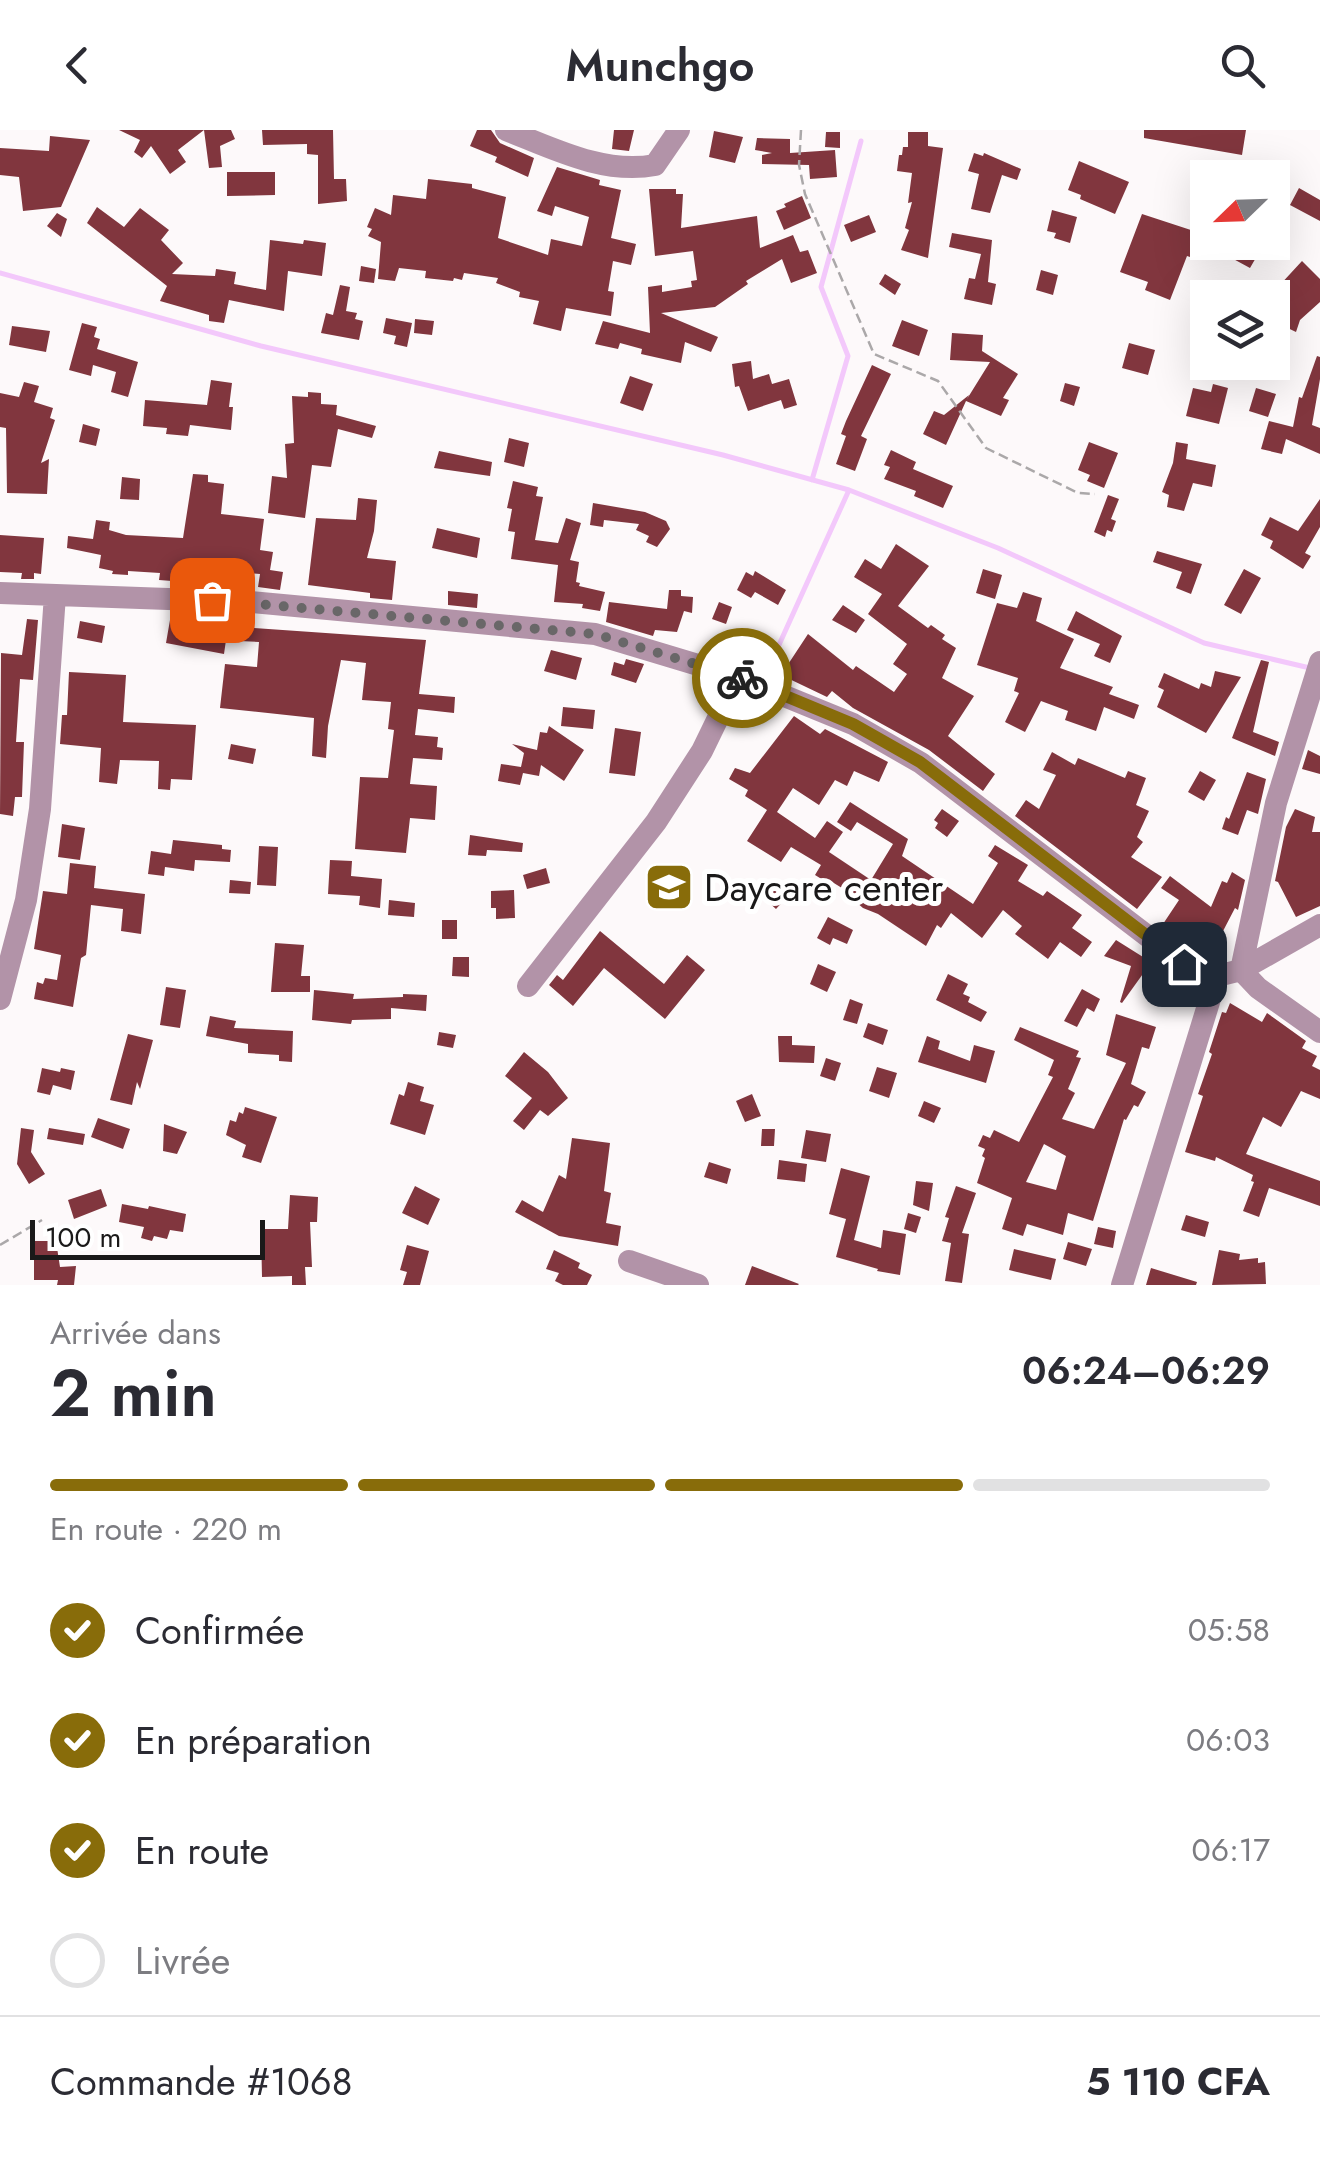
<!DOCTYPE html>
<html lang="fr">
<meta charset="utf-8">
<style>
body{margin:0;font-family:Jost,sans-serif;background:#f7f7f7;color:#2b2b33;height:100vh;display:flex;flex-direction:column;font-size:38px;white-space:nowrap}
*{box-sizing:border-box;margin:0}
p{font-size:32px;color:#7c7c81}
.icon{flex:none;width:55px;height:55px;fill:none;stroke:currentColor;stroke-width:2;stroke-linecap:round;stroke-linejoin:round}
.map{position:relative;height:1155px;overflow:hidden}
.panel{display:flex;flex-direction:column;background:#fff;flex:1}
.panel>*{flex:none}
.needle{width:65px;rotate:247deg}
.buttons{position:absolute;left:1190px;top:30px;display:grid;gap:20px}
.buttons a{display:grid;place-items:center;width:100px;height:100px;border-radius:0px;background:#fff;box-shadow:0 10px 40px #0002;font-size:50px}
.scale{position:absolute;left:30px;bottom:25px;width:235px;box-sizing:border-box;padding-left:10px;border:5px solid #1a1919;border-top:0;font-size:28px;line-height:35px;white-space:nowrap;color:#1a1919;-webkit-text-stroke:8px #fff;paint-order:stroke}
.pin{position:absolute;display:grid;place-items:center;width:85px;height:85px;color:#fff;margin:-42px;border-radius:20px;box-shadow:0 5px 15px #0006}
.courier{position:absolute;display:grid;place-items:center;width:100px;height:100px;margin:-50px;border:8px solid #886c0a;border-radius:50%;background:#fff;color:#222;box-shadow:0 2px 12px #0007}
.headline em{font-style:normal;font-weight:600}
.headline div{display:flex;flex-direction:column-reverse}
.headline{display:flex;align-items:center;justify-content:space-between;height:170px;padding:0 50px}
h1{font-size:65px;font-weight:600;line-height:75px}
.bar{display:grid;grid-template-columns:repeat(4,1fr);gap:15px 10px;align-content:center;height:120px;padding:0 50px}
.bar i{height:12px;border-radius:8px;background:#e1e1e2}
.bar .active{background:#886c0a}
.bar p{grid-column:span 4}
.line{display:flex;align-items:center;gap:25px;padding:0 50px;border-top:2px solid #e1e1e2}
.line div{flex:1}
ol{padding:0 50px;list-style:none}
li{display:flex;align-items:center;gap:30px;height:110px}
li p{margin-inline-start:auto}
li .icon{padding:10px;border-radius:50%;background:#886c0a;color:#fff;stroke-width:4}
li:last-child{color:#7c7c81}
li i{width:55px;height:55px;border:5px solid #e1e1e2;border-radius:50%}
header{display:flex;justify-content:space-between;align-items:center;height:130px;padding:0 50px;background:#fff;font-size:45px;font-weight:600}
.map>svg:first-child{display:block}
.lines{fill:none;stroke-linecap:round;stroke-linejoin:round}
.stream{stroke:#f3c8fb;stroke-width:5}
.building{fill:#81363e;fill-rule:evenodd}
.path{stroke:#aba8a9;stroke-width:2.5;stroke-dasharray:10 5;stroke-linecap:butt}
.minor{stroke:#b293a8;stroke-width:22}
.done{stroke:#696768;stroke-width:10;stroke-dasharray:0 18}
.route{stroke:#886c0a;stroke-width:12}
.labels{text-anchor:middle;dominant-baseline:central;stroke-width:10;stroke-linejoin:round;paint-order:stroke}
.poi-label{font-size:38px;fill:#1a1919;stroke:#fff;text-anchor:start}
</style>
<header><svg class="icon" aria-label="back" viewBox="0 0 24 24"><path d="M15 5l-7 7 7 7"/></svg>Munchgo<svg class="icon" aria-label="search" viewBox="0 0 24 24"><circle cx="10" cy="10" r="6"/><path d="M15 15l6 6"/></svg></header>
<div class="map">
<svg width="1320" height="1155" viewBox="0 0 1320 1155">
<rect width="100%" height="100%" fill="#fdf9fa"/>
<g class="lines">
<path class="stream" d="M0,143L261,216L723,325L849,360L998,418L1204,513L1310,538
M812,350L848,226L821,157L861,11
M769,537L849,360"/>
</g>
<path class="building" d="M119,0H231L235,9L220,16L222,37L209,38L204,0L178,20L186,32L170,44L151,16L142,28L134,22L140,10Z
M262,0H333L334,49H346L347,71L318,74V25L307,24V14L263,15Z
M477,0H491L500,13L534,28L528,47L495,32L497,27L470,16Z
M614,0H634L629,21L612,19Z
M1144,0H1246L1242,25L1144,8Z
M714,1L743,7L735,33L709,27Z
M826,2H840V18L825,17Z
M908,2H928V16L943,18L928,128L901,120L909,100L905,98L912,72L908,73L912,43L897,41L899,25H902L903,17H908Z
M50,6L90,10L61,77L23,81L19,47L0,45V18L49,21Z
M757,8L790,9V23L835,20L837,47L810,49L809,35L762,34V25L772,23L755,20Z
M974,23L983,26L984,23L1021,39L1017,50L1002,45L990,83L971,79L979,44L968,41Z
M1079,31L1129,52L1115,84L1080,69L1081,65L1068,60Z
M557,37L600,50L599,55L621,60L611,108L636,114L631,135L613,131L608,161L614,162L611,186L566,178L561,201L533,194L539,171L519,167L520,162L496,153L498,148L464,143L462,150L454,148L453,151L425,148L426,141L399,138L395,151L378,149L381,112L368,106L372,99L367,97L375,78L391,85L393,65L426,69L428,49L472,54V58L506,67L498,108L548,125L551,109L582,116L589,87L555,76L552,86L537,81Z
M227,42H275V65L227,66Z
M1299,58L1320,70V91L1290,75Z
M649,59H676V64H683L681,98L757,86L760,118L793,105L800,122L808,120L817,143L791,153L782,129L746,151L748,154L715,177L661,183L718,207L711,222L685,212L681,233L641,224L642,219L620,213L618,219L595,214L603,191L650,203L648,157L662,155V162L692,157L691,151L697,150L693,121L655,126Z
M802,66L811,88L784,100L776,81L786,77L784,74Z
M97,77L124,97L140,78L169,100L161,110L183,133L172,144L215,146L216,139L236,142L234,154L266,160L270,110L303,114L304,110L326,113L322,146L288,141L284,181L229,170L224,193L209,191V185L160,171L167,156L87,93Z
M1052,80L1077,87L1070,113L1054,108L1056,103L1047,101Z
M57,83L67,89L61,107L47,96Z
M1142,84L1200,103L1193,128L1187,126L1170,170L1145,160L1148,152L1120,142Z
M869,85L876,102L851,112L844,95Z
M952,103L992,110L988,152L996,154L992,175L964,169L969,148L975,149L981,124L949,117Z
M1202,112H1250L1261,119L1250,138Z
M1302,131L1320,149V172L1300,190L1296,202L1275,192L1287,165L1278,157Z
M361,136L376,139L374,153L359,151Z
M1041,140L1058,145L1053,165L1036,160Z
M885,144L901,154L895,165L879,154Z
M340,155L350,157L346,181L357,183L355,189L363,191L359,210L321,203L326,183L333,185Z
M386,188L412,193L407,217L394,214L396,206L383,203Z
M415,189L434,191L432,205L414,203Z
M902,190L928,200L919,226L892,216Z
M82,193L97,197L94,207L100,209L97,219L138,232L128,267L111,262L116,242L93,235L91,246L69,240Z
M12,196L50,201L46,222L9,215Z
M952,203L983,205L982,221L1018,244L1003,268L1009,270L1001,286L966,271L946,315L923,304L934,281L944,285L969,265L967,269L990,232L950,230Z
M1129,213L1155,220L1148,245L1122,238Z
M1317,226L1320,227V249L1312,295L1320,298V324L1286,309L1282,324L1261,319L1269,291L1293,297L1299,267L1302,268Z
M751,231L753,249L769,244L772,254L789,249L797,275L784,279L781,270L748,281L739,256L735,257L732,234Z
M872,235L891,244L861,306L867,309L855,341L836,334L846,306L841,304L846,291Z
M630,246L653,254L643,281L620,273Z
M211,250L232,253L229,277H233L231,300L190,295L188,306L166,304L167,298L143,296L145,270L207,275Z
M24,252L39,256L34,272L53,278L50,288L55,290L41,333L49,329L47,364L7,363L6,298L0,297V263L19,267Z
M1065,253L1080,257L1074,276L1060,271Z
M1213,254L1228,258L1219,294L1186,286L1193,258L1211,262Z
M1256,258L1276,264L1268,287L1249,281Z
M308,262L321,263V274L337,275L336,285L376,296L372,308L338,299L331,337L312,335L305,388L268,383L272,346L287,348L285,314L294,313L292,266L308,267Z
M83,294L100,299L96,316L79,312Z
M509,308L529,313L524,337L504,332Z
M1089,312L1118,323L1104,358L1087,351L1090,345L1078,340Z
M1176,312L1188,314L1186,329L1216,335L1212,357L1193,353L1184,381L1167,377L1169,365L1162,362L1173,333Z
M891,320L916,332L913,339L953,356L943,378L914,366L916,361L884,349L890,337L884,335Z
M439,321L492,332L490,346L434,338Z
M193,344L208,345V352L224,354L221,384L264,389L260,420L273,422L270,440L283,442L280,460L258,457L260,444L199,439L198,453L159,450L160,443L128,441V445L112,444L113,441L99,438L101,425L67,418L68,406L93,409L96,390L110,392L109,400L126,405L183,408Z
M122,347L140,349L139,370L120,369Z
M513,351L538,357L536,366L543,367L535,410L558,413L566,388L581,393L570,430L579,432L576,452L580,453L579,456L605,462L600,481L582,478L583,474L554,472L558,435L511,429L515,402L508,401L512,379L507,378Z
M1108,365L1119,369L1111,389L1116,391L1112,402L1107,400L1105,407L1094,402Z
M358,368L377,370L374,401L367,428L396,431L392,470L370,468V463L308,455L316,388L356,390Z
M1320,369V397L1305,423L1311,426L1303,439L1270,418L1273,411L1261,405L1270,387L1298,401Z
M593,373L645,382L666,391L670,399L657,417L646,412L649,406L636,400L639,394L604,390L603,397L590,395Z
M437,398L480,408L477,428L432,418Z
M0,405L44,408L41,444L34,443V449H21L22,443L0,442Z
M896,414L929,436L898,476L928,498L931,495L945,505L942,509L956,518L942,548L974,566L948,606L995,644L983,661L929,620L853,578L832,561L827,567L781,545L808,504L853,540L856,536L894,562L907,544L893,534L907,514L868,484L882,464L854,447L865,429L881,439Z
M1157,421L1202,434L1191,464L1176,458L1182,442L1153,432Z
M983,439L1002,445L995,469L976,463Z
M1244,439L1261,448L1241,484L1224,475Z
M755,441L786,460L778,475L755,462L751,468L737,460L746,442L753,446Z
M669,460H681V466L693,467L692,483L684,481L677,502L655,500L653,506L606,492L609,472L667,479Z
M448,461L478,464L477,478L448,475Z
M1023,462L1042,468L1036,491L1074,509L1060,538L1113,557L1109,564L1139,575L1134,589L1104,577L1096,601L1065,590L1068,581L1041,571L1025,602L1005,592L1019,563L1014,561L1018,548L977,535L997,473L1017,478Z
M719,472L732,477L726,494L712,489Z
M843,475L865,490L856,503L832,490Z
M1076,481L1122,506L1110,533L1094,526L1100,514L1067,500Z
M27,489L38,490L33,550L20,549L16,612H24L22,667H15L13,686L0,684L1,523L22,525Z
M170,490L202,497L200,507L226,510L224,524L166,513Z
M80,491L105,496L102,513L77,508Z
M240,497L426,510L419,564L455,567L454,583L418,579L415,605L438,607L437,617L443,618L442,630L413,628L410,654L437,656L435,690L410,688L406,723L355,719L360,647L388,648L394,600L388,599L391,572L362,570L366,533L341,530L328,596L326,628L312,626L314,588L220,578L225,534L257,537L259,512L239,511Z
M719,505L730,510L724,527L712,522Z
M551,520L582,528L576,550L544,541Z
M626,529L644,534L636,553L611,545L614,532L624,535Z
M1261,530L1269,532L1253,602L1279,612L1275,626L1232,608Z
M1215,541L1241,547L1206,603L1157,577L1164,560L1158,557L1164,543L1199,559L1201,553L1211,557Z
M69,542L126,545L123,592L196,595L192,650L171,649L170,660L158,659L159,631L120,630L117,654L99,652L101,618L60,614L62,585H67Z
M563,577L595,580L593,599L561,596Z
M794,586L820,604L825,599L888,632L879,652L854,641L847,656L835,650L819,675L793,658L777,682L815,708L827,691L843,702L829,722L871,750L893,714L857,692L851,701L837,692L850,672L908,709L902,726L973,774L998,733L988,726L995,715L1028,735L1018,751L1043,766L1047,761L1082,785L1072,798L1092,812L1081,827L1060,812L1048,829L1015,804L1022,796L1003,780L982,808L951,783L941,798L937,795L926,816L878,784L863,778L856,772L858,768L829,750L828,753L815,745L821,735L791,717L781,732L747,711L767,680L745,666L748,660L729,649L735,638L750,643Z
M549,596L584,620L564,651L541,635L539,646L523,643L520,655L498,651L501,634L521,637L524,623L512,614L537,620L540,602L547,603Z
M615,598L641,602L635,646L609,643Z
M231,614L256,619L253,634L228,629Z
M1308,620L1320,626V644L1302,639Z
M1052,622L1075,635L1078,628L1125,648L1128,641L1146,648L1136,675L1149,681L1137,707L1143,712L1131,727L1162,747L1137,779L1015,686L1026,670L1039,679L1056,645L1043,640Z
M1200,641L1216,650L1204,671L1188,662Z
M1247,642L1266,649L1258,684L1247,680L1238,705L1222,699L1226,687L1229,689Z
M942,679L959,691L947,707L935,698L938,693L934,690Z
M1295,679L1315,687L1312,702H1320V776L1296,787L1278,752L1275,751L1286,697Z
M62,694L85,698L80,730L58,727Z
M470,705L523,713L522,722L487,720L486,726L468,725Z
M173,710L222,715V719L231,720L230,732L195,730L194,741L165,737L164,746L148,744L151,721L171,724Z
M259,716L278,717L276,756L257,755Z
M330,730L352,731L351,746L382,749L380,778L359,775L360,766L328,764Z
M70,733L96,736L94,758L145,764L141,804L121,801L123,779L91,775L86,825L81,828L73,877L34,869L37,852L43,854L45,848L57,850L61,825L34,819L43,761L67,764Z
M546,738L550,753L527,759L523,745Z
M1232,742L1245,750L1238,780L1235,778L1222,803L1210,797L1204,820L1183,814L1161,797L1179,770L1161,758L1170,746L1211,777L1222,751L1227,753Z
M230,750L251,752L250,764L229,763Z
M777,756L787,767L776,779L765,769Z
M514,760L515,788L496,789V778H491V761Z
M389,770L415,773L414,787L388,785Z
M828,787L853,800L847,814L833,808L830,815L817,808Z
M442,790H457V809H442Z
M600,801L664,854L687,825L705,840L665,889L604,838L573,876L549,855L557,845L563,850Z
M1116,810L1151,832L1149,834L1162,844L1161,846L1145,841L1122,873L1120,872L1131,836L1104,826Z
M275,813L304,815L301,846H310V862H271Z
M453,827H469V847L452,846Z
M818,834L836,842L827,862L810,854Z
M948,844L968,854L963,864L970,867L968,872L987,882L981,892L936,870Z
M166,857L186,860L180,898L160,895Z
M1082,859L1100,869L1094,882L1087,878L1077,897L1064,891Z
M314,860L354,864L353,869L403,867V864L427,865L426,881L391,878V889L352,890L351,894L312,890Z
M850,869L863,874L857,894L843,890Z
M1230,873L1262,892L1267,883L1306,911L1302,918L1317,926L1312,936L1320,940V969L1301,961L1281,997L1263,987L1246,1024L1320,1051V1076L1269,1058L1259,1087L1243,1081L1254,1052L1251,1051L1253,1045L1216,1027L1215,1031L1185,1022L1203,966L1198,964L1212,924L1209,922L1222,882L1226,883Z
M1116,884L1156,897L1149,919L1142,917L1131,954L1146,962L1138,977L1134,975L1126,990L1124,989L1093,1091L1068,1083L1063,1105L1027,1094L1023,1106L1002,1099L1012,1068L977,1053L985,1028L982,1026L985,1019L978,1016L983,1005L990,1008L994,1000L1019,1012L1053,947L1048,945L1054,930L1014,910L1020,897L1079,921L1076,927L1081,928L1068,959L1075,963L1062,989L1094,999L1126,933L1106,925ZM1044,1014L1066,1026L1056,1060L1026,1052Z
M210,886L236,891L234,898L293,901L292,932L279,931V925L248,923V914L206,906Z
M868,893L888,900L883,915L863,907Z
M439,902L456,905L453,918L437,915Z
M128,904L153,910L140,959L137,952L132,975L110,970Z
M778,906H792V915L815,916L814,933L779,932Z
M927,906L940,911L938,919L970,931L974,915L995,921L986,953L918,932Z
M524,922L548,942L568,968L548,986L540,980L524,1000L513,991L532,968L505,946Z
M826,928L841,933L835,951L820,946Z
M877,937L897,943L889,968L869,961Z
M42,938L60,942L61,938L75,941L71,960L53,955L50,965L37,962Z
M408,952L424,957L420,971L434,975L425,1005L390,994L399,964L404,966Z
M752,964L761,986L745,992L736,971Z
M924,971L941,978L934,993L918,986Z
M245,977L277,987L261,1033L242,1027L246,1015L226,1005L230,990L236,992L239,982L243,984Z
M98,988L130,999L123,1019L91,1007Z
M164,994L187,1002L177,1024L163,1021Z
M21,998L34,1000L31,1022L45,1044L29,1054L17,1034Z
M49,998L85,1004L83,1015L47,1009Z
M762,999H775L774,1016H761Z
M806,1000L831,1004L826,1032L801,1028Z
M572,1008L610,1013L604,1061L611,1063L606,1093L621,1096L618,1116L559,1106L515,1082L522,1070L543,1082L559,1045L566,1049Z
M779,1030L807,1034L805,1052L777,1049Z
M709,1032L731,1039L727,1054L704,1047Z
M841,1038L870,1046L854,1110L881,1118L883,1100L906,1104L900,1145L877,1141L878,1139L836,1127L846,1089L829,1084Z
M916,1051L933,1053L929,1081L913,1075Z
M415,1056L440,1069L428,1095L402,1083Z
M956,1056L976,1063L962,1103L969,1104L962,1153L945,1151L951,1113L942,1111L949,1088L945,1087Z
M101,1059L107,1076L74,1089L68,1070Z
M290,1065L318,1067L317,1092H310L312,1137H305L306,1155H292V1146L262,1147L261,1099H288Z
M122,1074L148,1079L149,1076L186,1084L183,1102L170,1100L167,1109L154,1106L152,1111L141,1108L144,1097L119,1092Z
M908,1083L921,1087L916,1103L904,1099Z
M1186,1085L1209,1092L1205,1107L1181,1100Z
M1098,1097L1116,1101L1113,1118L1094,1114Z
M34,1111H56L60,1137L76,1136L74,1155H57L58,1150H34Z
M1068,1112L1092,1119L1086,1136L1063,1129Z
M407,1115L429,1121L420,1155H403L407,1142L400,1140Z
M1014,1119L1056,1129L1051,1150L1009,1140Z
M554,1120L580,1133L578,1138L592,1145L587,1155H563L555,1151L559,1143L546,1139Z
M1219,1120L1240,1124L1239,1130L1258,1128V1133L1265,1132L1266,1154L1212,1155Z
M752,1136L799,1154L798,1155H745Z
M1151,1138L1197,1152L1196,1155H1146Z"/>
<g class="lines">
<path class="path" d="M801,0L799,35L805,64L874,224L938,251L986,318L1078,363L1095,364
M0,1115L42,1090"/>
<path class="minor" d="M506,0C552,18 604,45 655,35L679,0
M0,463L252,472L595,504L738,547L853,594L921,633L1184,834L1217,846L1241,840L1320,795
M1320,532L1276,673L1241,840L1258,858L1320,902
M528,856L656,692L702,621L738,547
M0,869L26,770L40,679L55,465
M629,1131L698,1155
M1122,1155L1217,846"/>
</g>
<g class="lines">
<path class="done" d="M212,470L595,504L742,548"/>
<path class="route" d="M742,548L853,594L920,632L1184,834"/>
</g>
<defs>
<g id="school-square" transform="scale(2.5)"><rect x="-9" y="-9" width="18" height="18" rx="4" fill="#886c0a" stroke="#fff"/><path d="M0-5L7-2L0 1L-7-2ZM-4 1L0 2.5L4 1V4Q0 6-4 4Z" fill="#fff"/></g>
</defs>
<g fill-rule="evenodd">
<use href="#school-square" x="669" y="757"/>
</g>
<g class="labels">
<g class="poi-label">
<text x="704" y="757">Daycare center</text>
</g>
</g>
</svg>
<div class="buttons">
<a><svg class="needle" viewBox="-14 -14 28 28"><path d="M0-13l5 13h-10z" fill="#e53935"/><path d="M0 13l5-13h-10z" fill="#7c7c81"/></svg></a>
<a><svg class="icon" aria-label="layers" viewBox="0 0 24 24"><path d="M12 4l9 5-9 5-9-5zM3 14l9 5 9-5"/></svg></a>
</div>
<div class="scale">100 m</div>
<div class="pin" style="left:212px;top:470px;background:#ea580c"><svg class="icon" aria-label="bag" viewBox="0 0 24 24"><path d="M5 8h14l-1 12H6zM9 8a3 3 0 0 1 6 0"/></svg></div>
<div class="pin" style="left:1184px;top:834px;background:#1f2937"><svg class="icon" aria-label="home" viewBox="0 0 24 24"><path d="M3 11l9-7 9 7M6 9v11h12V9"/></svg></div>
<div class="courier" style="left:742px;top:548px"><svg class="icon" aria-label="bike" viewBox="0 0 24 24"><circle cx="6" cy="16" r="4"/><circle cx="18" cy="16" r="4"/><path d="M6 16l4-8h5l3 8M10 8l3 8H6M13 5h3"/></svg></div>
</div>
<section class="panel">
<div class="headline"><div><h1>2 min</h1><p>Arrivée dans</p></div><em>06:24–06:29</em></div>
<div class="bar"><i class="active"></i><i class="active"></i><i class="active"></i><i></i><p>En route · 220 m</p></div>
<ol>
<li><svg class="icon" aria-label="check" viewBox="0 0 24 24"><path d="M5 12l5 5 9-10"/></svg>Confirmée<p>05:58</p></li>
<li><svg class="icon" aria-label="check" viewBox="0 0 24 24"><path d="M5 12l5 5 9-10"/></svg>En préparation<p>06:03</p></li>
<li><svg class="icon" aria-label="check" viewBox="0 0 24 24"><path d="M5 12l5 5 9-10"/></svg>En route<p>06:17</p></li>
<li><i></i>Livrée</li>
</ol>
<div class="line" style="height:130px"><div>Commande #1068</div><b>5 110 CFA</b></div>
</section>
